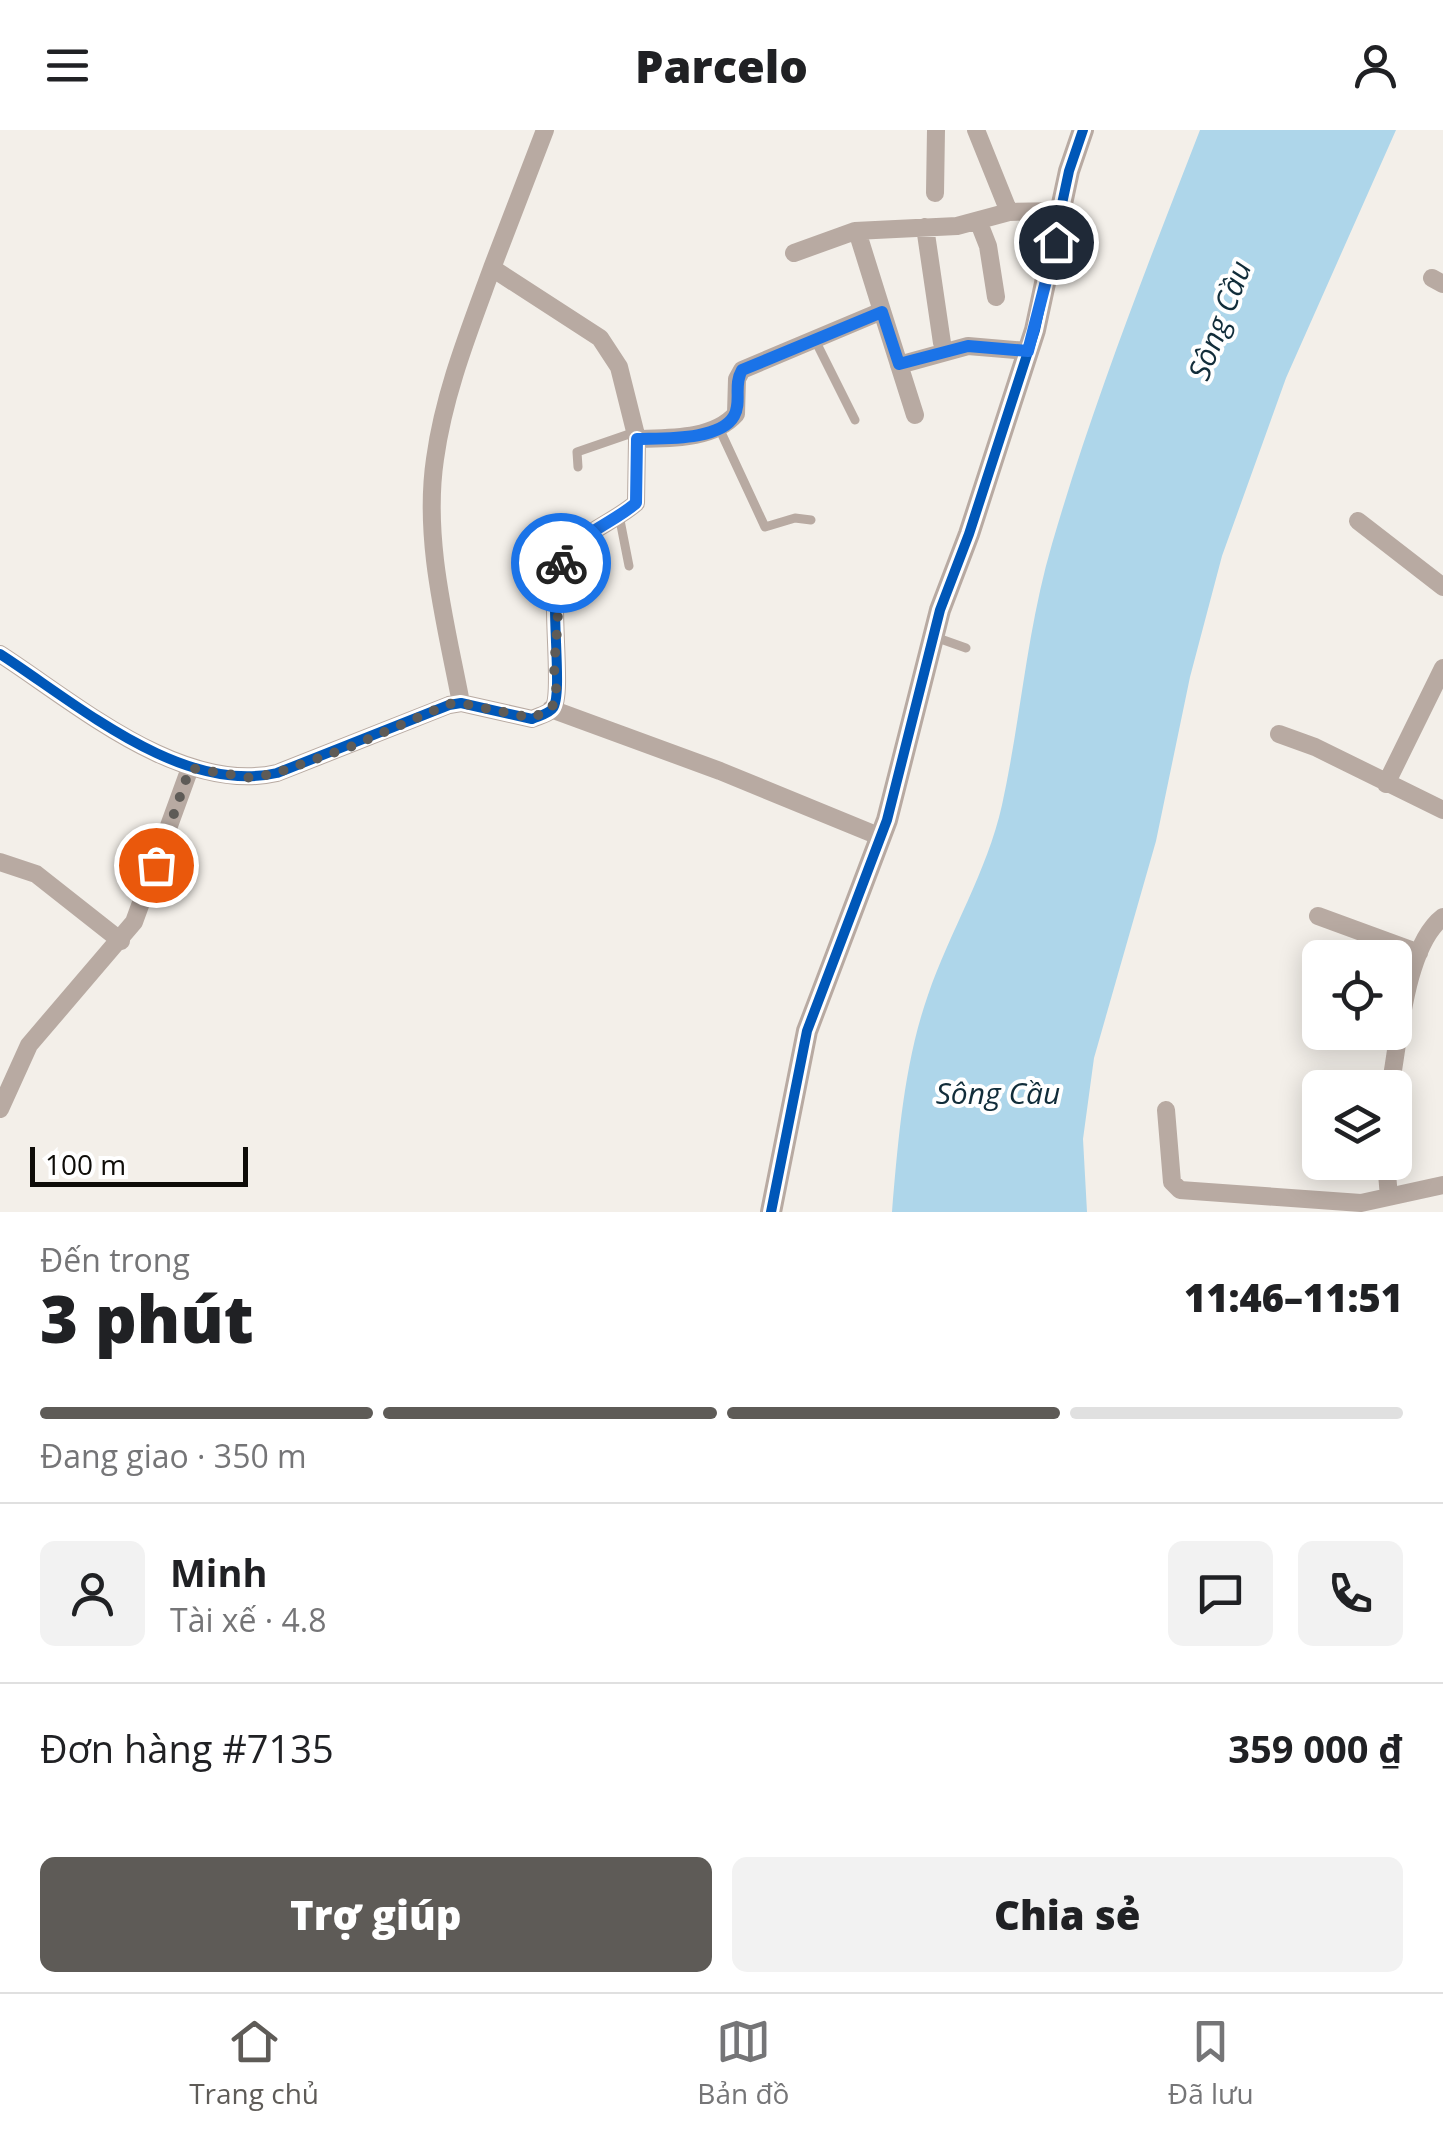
<!DOCTYPE html>
<html lang="vi">
<meta charset="utf-8">
<style>
body{margin:0;font-family:"Open Sans",sans-serif;background:#f2f2f2;color:#202124;height:100vh;display:flex;flex-direction:column;font-size:38px;white-space:nowrap}
*{box-sizing:border-box;margin:0}
p{font-size:32px;color:#757577}
.icon{flex:none;width:55px;height:55px;fill:none;stroke:currentColor;stroke-width:2;stroke-linecap:round;stroke-linejoin:round}
.map{position:relative;height:1082px;overflow:hidden}
.side{display:flex;flex-direction:column;background:#fff;flex:1}
.side>*{flex:none}
.fabs{position:absolute;left:1302px;top:810px;display:grid;gap:20px}
.fabs a{display:grid;place-items:center;width:110px;height:110px;border-radius:15px;background:#fff;box-shadow:0 5px 25px #0003;font-size:50px}
.scale{position:absolute;left:30px;bottom:25px;width:218px;box-sizing:border-box;padding-left:10px;border:5px solid #0e0c08;border-top:0;font-size:28px;line-height:35px;white-space:nowrap;color:#0e0c08;-webkit-text-stroke:8px #fff;paint-order:stroke}
.pin{position:absolute;display:grid;place-items:center;width:85px;height:85px;color:#fff;margin:-42px;border:5px solid #fff;border-radius:50%;box-shadow:0 2px 10px #0007}
.courier{position:absolute;display:grid;place-items:center;width:100px;height:100px;margin:-50px;border:8px solid #1a73e8;border-radius:50%;background:#fff;color:#222;box-shadow:0 2px 12px #0007}
.headline em{font-style:normal;font-weight:800}
.headline div{display:flex;flex-direction:column-reverse}
.headline{display:flex;align-items:center;justify-content:space-between;height:170px;padding:0 40px}
h1{font-size:65px;font-weight:800;line-height:75px}
.bar{display:grid;grid-template-columns:repeat(4,1fr);gap:15px 10px;align-content:center;height:120px;padding:0 40px}
.bar i{height:12px;border-radius:8px;background:#e0e0e0}
.bar .current{background:#5e5b57}
.bar p{grid-column:span 4}
.line{display:flex;align-items:center;gap:25px;padding:0 40px;border-top:2px solid #e0e0e0}
.line div{flex:1}
.round{display:grid;place-items:center;flex:none;width:105px;height:105px;border-radius:15px;background:#f2f2f2}
.action{display:flex;gap:20px;margin-top:auto;padding:20px 40px}
.action a{flex:1;height:115px;border-radius:15px;background:#5e5b57;color:#fff;font-size:40px;font-weight:800;line-height:115px;text-align:center}
.action a+a{background:#f2f2f2;color:#202124}
header{display:flex;justify-content:space-between;align-items:center;height:130px;padding:0 40px;background:#fff;font-size:45px;font-weight:800}
.menu{display:flex;justify-content:space-around;align-items:center;height:140px;border-top:2px solid #e0e0e0;background:#fff;font-size:28px;color:#757577}
.menu a{display:grid;justify-items:center;gap:5px}
.menu .current{color:#5e5b57}
.map>svg:first-child{display:block}
.water{fill:#aed6ea}
.lines{fill:none;stroke-linecap:round;stroke-linejoin:round}
.service{stroke:#b8aaa2;stroke-width:9}
.minor{stroke:#b8aaa2;stroke-width:18}
.tertiary{stroke:#b8aaa2;stroke-width:22}
.cycleway-casing{stroke:#fff;stroke-width:16}
.cycleway{stroke:#0057b8;stroke-width:10}
.done{stroke:#5e5b57;stroke-width:10;stroke-dasharray:0 18}
.route{stroke:#1a73e8;stroke-width:12}
.labels{text-anchor:middle;dominant-baseline:central;stroke-width:8;stroke-linejoin:round;paint-order:stroke}
.water-label{font-size:30px;font-style:italic;fill:#112d3a;stroke:#fff}
</style>
<header><svg class="icon" aria-label="menu" viewBox="0 0 24 24"><path d="M4 6h16M4 12h16M4 18h16"/></svg>Parcelo<svg class="icon" aria-label="person" viewBox="0 0 24 24"><circle cx="12" cy="8" r="4"/><path d="M4 21q1-7 8-7t8 7"/></svg></header>
<div class="map">
<svg width="1443" height="1082" viewBox="0 0 1443 1082">
<rect width="100%" height="100%" fill="#f3efe9"/>
<path class="water" d="M1200,0H1396L1286,248L1222,426L1190,547L1156,711L1094,928L1083,1009L1087,1082H892C898,1011 904,933 928,865C950,801 987,742 1002,675C1021,588 1027,499 1052,414C1093,273 1147,136 1200,0Z"/>
<g class="lines">
<path class="service" d="M814,208L855,290
M719,298L765,397L795,388L811,390
M578,337L577,322L635,302
M619,385L629,436
M935,507L966,518"/>
<path class="minor" d="M545,0L492,138L600,208L619,237L637,309C669,308 713,310 736,284L737,249L742,240L882,181L857,101
M976,0L1009,82
M935,63L936,0
M979,93L988,116L996,167
M925,97L942,213
M794,123L855,101L957,96L1009,82L1062,81
M1432,148L1443,154
M882,181L915,285
M899,235L968,216L1028,221
M1358,391L1443,457
M0,524C76,573 181,665 277,643L449,575L461,573L532,589C538,586 549,584 553,578C564,563 548,463 559,438C573,404 611,395 636,373L637,309
M461,573C446,494 423,410 435,329C444,263 469,201 492,138
M551,579L720,641L881,707
M1279,604L1315,617L1443,680
M1386,654L1443,538
M0,732L36,744L121,811
M1318,786L1419,823
M1390,958C1399,911 1405,816 1443,787
M0,979L29,915L134,792L190,638
M1166,980L1172,1052L1180,1060L1361,1073L1443,1055
M1386,1032L1389,1067"/>
<path class="tertiary" d="M771,1082L807,901L887,690L940,480L969,404L1035,200L1069,41L1083,0"/>
<g class="cycleway-casing">
<path id="cycleway" d="M0,524C76,573 181,665 277,643L449,575L461,573L532,589C538,586 549,584 553,578C564,563 548,463 559,438C573,404 611,395 636,373L637,309
M771,1082L807,901L887,690L940,480L969,404L1035,200L1069,41L1083,0"/>
</g>
<use href="#cycleway" class="cycleway"/>
</g>
<g class="lines">
<path class="done" d="M156,735L190,638L252,648L276,643L350,617L449,574L460,573L532,588L551,579L557,566L554,538L558,488L552,456L561,433"/>
<path class="route" d="M561,433C578,403 612,394 636,373L637,309C662,308 720,311 734,286C742,272 733,255 742,240L882,182L899,234L968,216L1028,221L1056,112"/>
</g>
<g class="labels">
<g class="water-label">
<text transform="translate(1219 190) rotate(-69)">Sông Cầu</text>
<text x="998" y="962">Sông Cầu</text>
</g>
</g>
</svg>
<div class="fabs">
<a><svg class="icon" aria-label="locate" viewBox="0 0 24 24"><circle cx="12" cy="12" r="6"/><path d="M12 2v4M12 18v4M2 12h4M18 12h4"/></svg></a>
<a><svg class="icon" aria-label="layers" viewBox="0 0 24 24"><path d="M12 4l9 5-9 5-9-5zM3 14l9 5 9-5"/></svg></a>
</div>
<div class="scale">100 m</div>
<div class="pin" style="left:156px;top:735px;background:#ea580c"><svg class="icon" aria-label="bag" viewBox="0 0 24 24"><path d="M5 8h14l-1 12H6zM9 8a3 3 0 0 1 6 0"/></svg></div>
<div class="pin" style="left:1056px;top:112px;background:#1f2937"><svg class="icon" aria-label="home" viewBox="0 0 24 24"><path d="M3 11l9-7 9 7M6 9v11h12V9"/></svg></div>
<div class="courier" style="left:561px;top:433px"><svg class="icon" aria-label="bike" viewBox="0 0 24 24"><circle cx="6" cy="16" r="4"/><circle cx="18" cy="16" r="4"/><path d="M6 16l4-8h5l3 8M10 8l3 8H6M13 5h3"/></svg></div>
</div>
<section class="side">
<div class="headline"><div><h1>3 phút</h1><p>Đến trong</p></div><em>11:46–11:51</em></div>
<div class="bar"><i class="current"></i><i class="current"></i><i class="current"></i><i></i><p>Đang giao · 350 m</p></div>
<div class="line" style="height:180px"><a class="round"><svg class="icon" aria-label="person" viewBox="0 0 24 24"><circle cx="12" cy="8" r="4"/><path d="M4 21q1-7 8-7t8 7"/></svg></a><div><b>Minh</b><p>Tài xế · 4.8</p></div><a class="round"><svg class="icon" aria-label="chat" viewBox="0 0 24 24"><path d="M4 5h16v11H9l-5 4z"/></svg></a><a class="round"><svg class="icon" aria-label="phone" viewBox="0 0 24 24"><path d="M5 4h4l2 5-3 2q2 4 5 5l2-3 5 2v4C11 20 4 13 5 4z"/></svg></a></div>
<div class="line" style="height:130px"><div>Đơn hàng #7135</div><b>359 000 ₫</b></div>
<div class="action"><a>Trợ giúp</a><a>Chia sẻ</a></div>
</section>
<nav class="menu">
<a class="current"><svg class="icon" aria-label="home" viewBox="0 0 24 24"><path d="M3 11l9-7 9 7M6 9v11h12V9"/></svg>Trang chủ</a>
<a><svg class="icon" aria-label="map" viewBox="0 0 24 24"><path d="M3 6l6-2 6 2 6-2v14l-6 2-6-2-6 2zM9 4v14M15 6v14"/></svg>Bản đồ</a>
<a><svg class="icon" aria-label="saved" viewBox="0 0 24 24"><path d="M7 4h10v16l-5-4-5 4z"/></svg>Đã lưu</a>
</nav>
